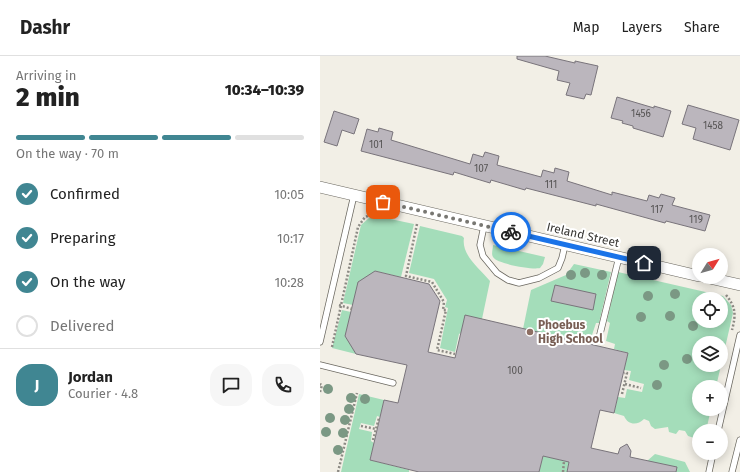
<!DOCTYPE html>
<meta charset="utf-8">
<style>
body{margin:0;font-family:"Fira Sans",sans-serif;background:#f6f6f6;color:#222;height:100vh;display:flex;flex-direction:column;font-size:15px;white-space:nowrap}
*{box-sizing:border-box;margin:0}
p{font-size:13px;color:#767676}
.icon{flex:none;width:22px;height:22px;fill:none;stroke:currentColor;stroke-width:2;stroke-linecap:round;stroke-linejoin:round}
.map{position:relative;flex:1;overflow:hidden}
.side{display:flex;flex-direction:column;background:#fff;width:320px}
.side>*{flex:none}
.needle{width:26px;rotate:53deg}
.controls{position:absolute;left:372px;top:192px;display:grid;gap:8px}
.controls a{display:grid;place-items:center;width:36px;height:36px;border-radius:50%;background:#fff;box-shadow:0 2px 10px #0003;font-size:20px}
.pin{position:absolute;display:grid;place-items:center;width:34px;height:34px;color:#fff;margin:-17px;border-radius:8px;box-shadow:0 2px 6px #0006}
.courier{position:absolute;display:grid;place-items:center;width:40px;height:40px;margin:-20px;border:3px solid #1a73e8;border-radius:50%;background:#fff;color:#222;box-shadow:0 1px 5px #0007}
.overview em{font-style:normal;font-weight:800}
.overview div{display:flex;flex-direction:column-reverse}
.overview{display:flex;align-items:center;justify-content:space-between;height:68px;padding:0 16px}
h1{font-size:26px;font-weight:800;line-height:30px}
.bar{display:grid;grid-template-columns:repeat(4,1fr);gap:6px 4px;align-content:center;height:48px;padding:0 16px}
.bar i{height:5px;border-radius:3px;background:#e0e0e0}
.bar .current{background:#408692}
.bar p{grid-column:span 4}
.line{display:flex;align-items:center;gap:10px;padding:0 16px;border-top:1px solid #e0e0e0}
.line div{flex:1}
.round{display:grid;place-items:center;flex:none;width:42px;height:42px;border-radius:16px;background:#f6f6f6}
ol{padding:0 16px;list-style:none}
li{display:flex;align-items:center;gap:12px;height:44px}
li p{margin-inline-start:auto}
li .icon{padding:4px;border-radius:50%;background:#408692;color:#fff;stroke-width:4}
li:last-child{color:#767676}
li i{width:22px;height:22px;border:2px solid #e0e0e0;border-radius:50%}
header{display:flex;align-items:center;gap:24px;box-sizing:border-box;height:56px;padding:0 20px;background:#fff;border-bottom:1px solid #e0e0e0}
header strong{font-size:19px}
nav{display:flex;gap:22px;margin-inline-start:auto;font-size:14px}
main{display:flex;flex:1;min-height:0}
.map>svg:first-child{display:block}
.green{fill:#a4ddba;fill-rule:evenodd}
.building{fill:#bbb6bd;stroke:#79747b}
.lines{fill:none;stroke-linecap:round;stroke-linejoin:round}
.service-casing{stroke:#6b6860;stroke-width:7}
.minor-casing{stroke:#6b6860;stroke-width:12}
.path{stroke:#8c8a84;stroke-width:2.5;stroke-dasharray:2 2;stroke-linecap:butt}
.service{stroke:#fff;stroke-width:5.5}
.minor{stroke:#fff;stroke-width:11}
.tree{fill:#7b9884}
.done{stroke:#787772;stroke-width:4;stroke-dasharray:0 7.2}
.route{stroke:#1a73e8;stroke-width:5}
.education-dot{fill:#8d6e63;stroke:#fff;stroke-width:1.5}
.labels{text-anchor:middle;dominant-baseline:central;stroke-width:4;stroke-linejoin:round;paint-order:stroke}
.number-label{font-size:10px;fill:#585656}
.street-label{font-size:12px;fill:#373633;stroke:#fff}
.education-label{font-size:12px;font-weight:bold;fill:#785e54;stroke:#fff;text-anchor:start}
</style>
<header>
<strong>Dashr</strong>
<nav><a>Map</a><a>Layers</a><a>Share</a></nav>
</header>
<main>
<section class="side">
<div class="overview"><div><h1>2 min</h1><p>Arriving in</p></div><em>10:34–10:39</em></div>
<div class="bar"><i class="current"></i><i class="current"></i><i class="current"></i><i></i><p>On the way · 70 m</p></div>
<ol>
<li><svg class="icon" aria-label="check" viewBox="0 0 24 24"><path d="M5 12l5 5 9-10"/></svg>Confirmed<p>10:05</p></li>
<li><svg class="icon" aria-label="check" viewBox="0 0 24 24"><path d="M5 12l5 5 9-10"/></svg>Preparing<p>10:17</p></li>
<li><svg class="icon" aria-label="check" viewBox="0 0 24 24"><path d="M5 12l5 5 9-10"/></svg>On the way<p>10:28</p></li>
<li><i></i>Delivered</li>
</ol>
<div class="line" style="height:72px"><b class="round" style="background:#408692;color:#fff">J</b><div><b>Jordan</b><p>Courier · 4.8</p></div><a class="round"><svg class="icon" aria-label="chat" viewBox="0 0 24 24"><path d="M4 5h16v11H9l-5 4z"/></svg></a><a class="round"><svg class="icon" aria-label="phone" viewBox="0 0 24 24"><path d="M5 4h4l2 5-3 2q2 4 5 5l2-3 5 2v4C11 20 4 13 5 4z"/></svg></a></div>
</section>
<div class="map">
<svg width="420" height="416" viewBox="0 0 420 416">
<rect width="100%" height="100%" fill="#f2efe6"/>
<path class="green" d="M56,160L94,168L81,221L55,215L33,249L23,247L41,169L49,162Z
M100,170L142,180L144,182C141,199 160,213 170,225L162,263L139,278L135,296L120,292L128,252L125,251L127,244L114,223L89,217Z
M173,189L225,201L223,208L220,212C213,214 177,208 173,201C171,198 173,193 173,189Z
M254,208L291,216L279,267H276L271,282L256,278L255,284L203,273L211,234L246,219Z
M298,216L403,240L411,249L413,257L396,331H379V353H391L386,375H379V379L374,382L368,380L365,375L359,374L356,378L349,376L348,371L335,373L331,370L329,365L324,363C317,370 308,369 304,360L294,357L298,341L305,342L307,333L322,336L324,328L309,324L311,315L304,314L308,297L294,293L295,288L286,285L290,267L287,265ZM379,243H401V265H379ZM379,287H401V309H379Z
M22,254L31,256L36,298L12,292Z
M39,338L64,344L60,361L57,360L54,370L41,367L39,373L52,376L51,385L54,387L50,404L89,414V416H21Z
M335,398L365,406L370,416H346L327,405Z
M223,400L249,406L247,416H219Z"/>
<path class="building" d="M197,0H225L255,7V5L278,10L271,39L266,38L264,43L246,39L250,27L237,24L239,15L197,3Z
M297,41L334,52V50L351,55L343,81L313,72V70L302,67L303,65L291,62Z
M368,49L419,64L410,94L373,83L376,72L362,68Z
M14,55L39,63L34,78L22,74L17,90L4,86Z
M59,72L73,76L71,84L150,108L153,98L163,101L165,96L179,100L177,109L221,121L223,114L234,117L235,112L249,116L247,125L292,139V136L327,145L329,139L339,142L341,138L355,142L352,149L390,159L385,175L346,165L345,167L276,148V150L206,132L205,134L171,124L170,127L134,116L133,119L41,95L47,73L58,76Z
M55,215L109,228L120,245L108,296L135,302L145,259L308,297L294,357L280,354L271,392L298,398L300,392L307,388L311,395L310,401L357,411L356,416H247L249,406L223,400L219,416H99L50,404L64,344L78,347L87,309L36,298L25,280L38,226Z
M235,229L276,238L273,254L231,245Z"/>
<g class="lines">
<g class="service-casing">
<path id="service" d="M164,170L160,189L163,200L177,217L188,224L199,227L219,222L238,212L242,202L245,189
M279,282L299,201
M0,286L34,139
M0,309L73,327
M398,375L420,279
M389,416L393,397
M412,416L420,384"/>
</g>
<g class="minor-casing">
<path id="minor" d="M0,131L379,220
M385,221L420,229"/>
</g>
<path class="path" d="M97,168L86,220L112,226L124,246L123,254H126L117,294L135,298
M406,239C416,251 416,259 412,274
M19,249L32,253
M12,291L38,171L45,161L54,158
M305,328L321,332
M0,336L2,329L0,328
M302,338L307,317H304
M41,370L56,373
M53,384L59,362
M18,416L37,337
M243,416L244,405"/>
<use href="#service" class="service"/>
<use href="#minor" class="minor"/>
</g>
<g class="tree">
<circle cx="265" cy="217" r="5"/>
<circle cx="251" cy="219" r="5"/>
<circle cx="282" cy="219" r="5"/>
<circle cx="355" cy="238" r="5"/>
<circle cx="328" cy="240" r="5"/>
<circle cx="350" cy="260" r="5"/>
<circle cx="321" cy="261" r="5"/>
<circle cx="373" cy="270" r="5"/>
<circle cx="367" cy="303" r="5"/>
<circle cx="344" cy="309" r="5"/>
<circle cx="337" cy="329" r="5"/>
<circle cx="8" cy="333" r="5"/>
<circle cx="31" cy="342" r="5"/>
<circle cx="45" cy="343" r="5"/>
<circle cx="29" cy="353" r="5"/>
<circle cx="10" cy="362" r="5"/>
<circle cx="25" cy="364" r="5"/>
<circle cx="6" cy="376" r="5"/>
<circle cx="23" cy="377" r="5"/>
<circle cx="18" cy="394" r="5"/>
</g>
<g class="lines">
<path class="done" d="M63,146L191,176"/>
<path class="route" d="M191,176L324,207"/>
</g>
<circle class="education-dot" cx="210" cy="276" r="4"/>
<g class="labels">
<g class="number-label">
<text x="321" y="58">1456</text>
<text x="393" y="70">1458</text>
<text x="56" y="89">101</text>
<text x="161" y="113">107</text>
<text x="231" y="129">111</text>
<text x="337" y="154">117</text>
<text x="376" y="164">119</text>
<text x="195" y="315">100</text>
</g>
<g class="street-label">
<text transform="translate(263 179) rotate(13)">Ireland Street</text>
</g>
<g class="education-label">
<text x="218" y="269">Phoebus<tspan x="218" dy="14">High School</tspan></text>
</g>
</g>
</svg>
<div class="controls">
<a><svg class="needle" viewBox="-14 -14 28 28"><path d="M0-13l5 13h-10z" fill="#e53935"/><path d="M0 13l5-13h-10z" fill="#767676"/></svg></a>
<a><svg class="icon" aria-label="locate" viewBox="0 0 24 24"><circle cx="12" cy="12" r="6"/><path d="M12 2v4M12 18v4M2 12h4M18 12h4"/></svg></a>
<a><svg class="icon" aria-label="layers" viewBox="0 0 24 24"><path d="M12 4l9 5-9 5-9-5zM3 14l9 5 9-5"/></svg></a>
<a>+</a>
<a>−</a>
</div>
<div class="pin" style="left:63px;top:146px;background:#ea580c"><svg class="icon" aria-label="bag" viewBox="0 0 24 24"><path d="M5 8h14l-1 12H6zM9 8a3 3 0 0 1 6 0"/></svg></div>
<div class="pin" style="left:324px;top:207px;background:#1f2937"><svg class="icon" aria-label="home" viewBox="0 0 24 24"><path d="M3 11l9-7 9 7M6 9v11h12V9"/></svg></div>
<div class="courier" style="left:191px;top:176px"><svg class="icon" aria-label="bike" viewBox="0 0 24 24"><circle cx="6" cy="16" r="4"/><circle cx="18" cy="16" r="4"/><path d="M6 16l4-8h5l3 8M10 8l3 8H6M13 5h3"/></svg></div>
</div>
</main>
